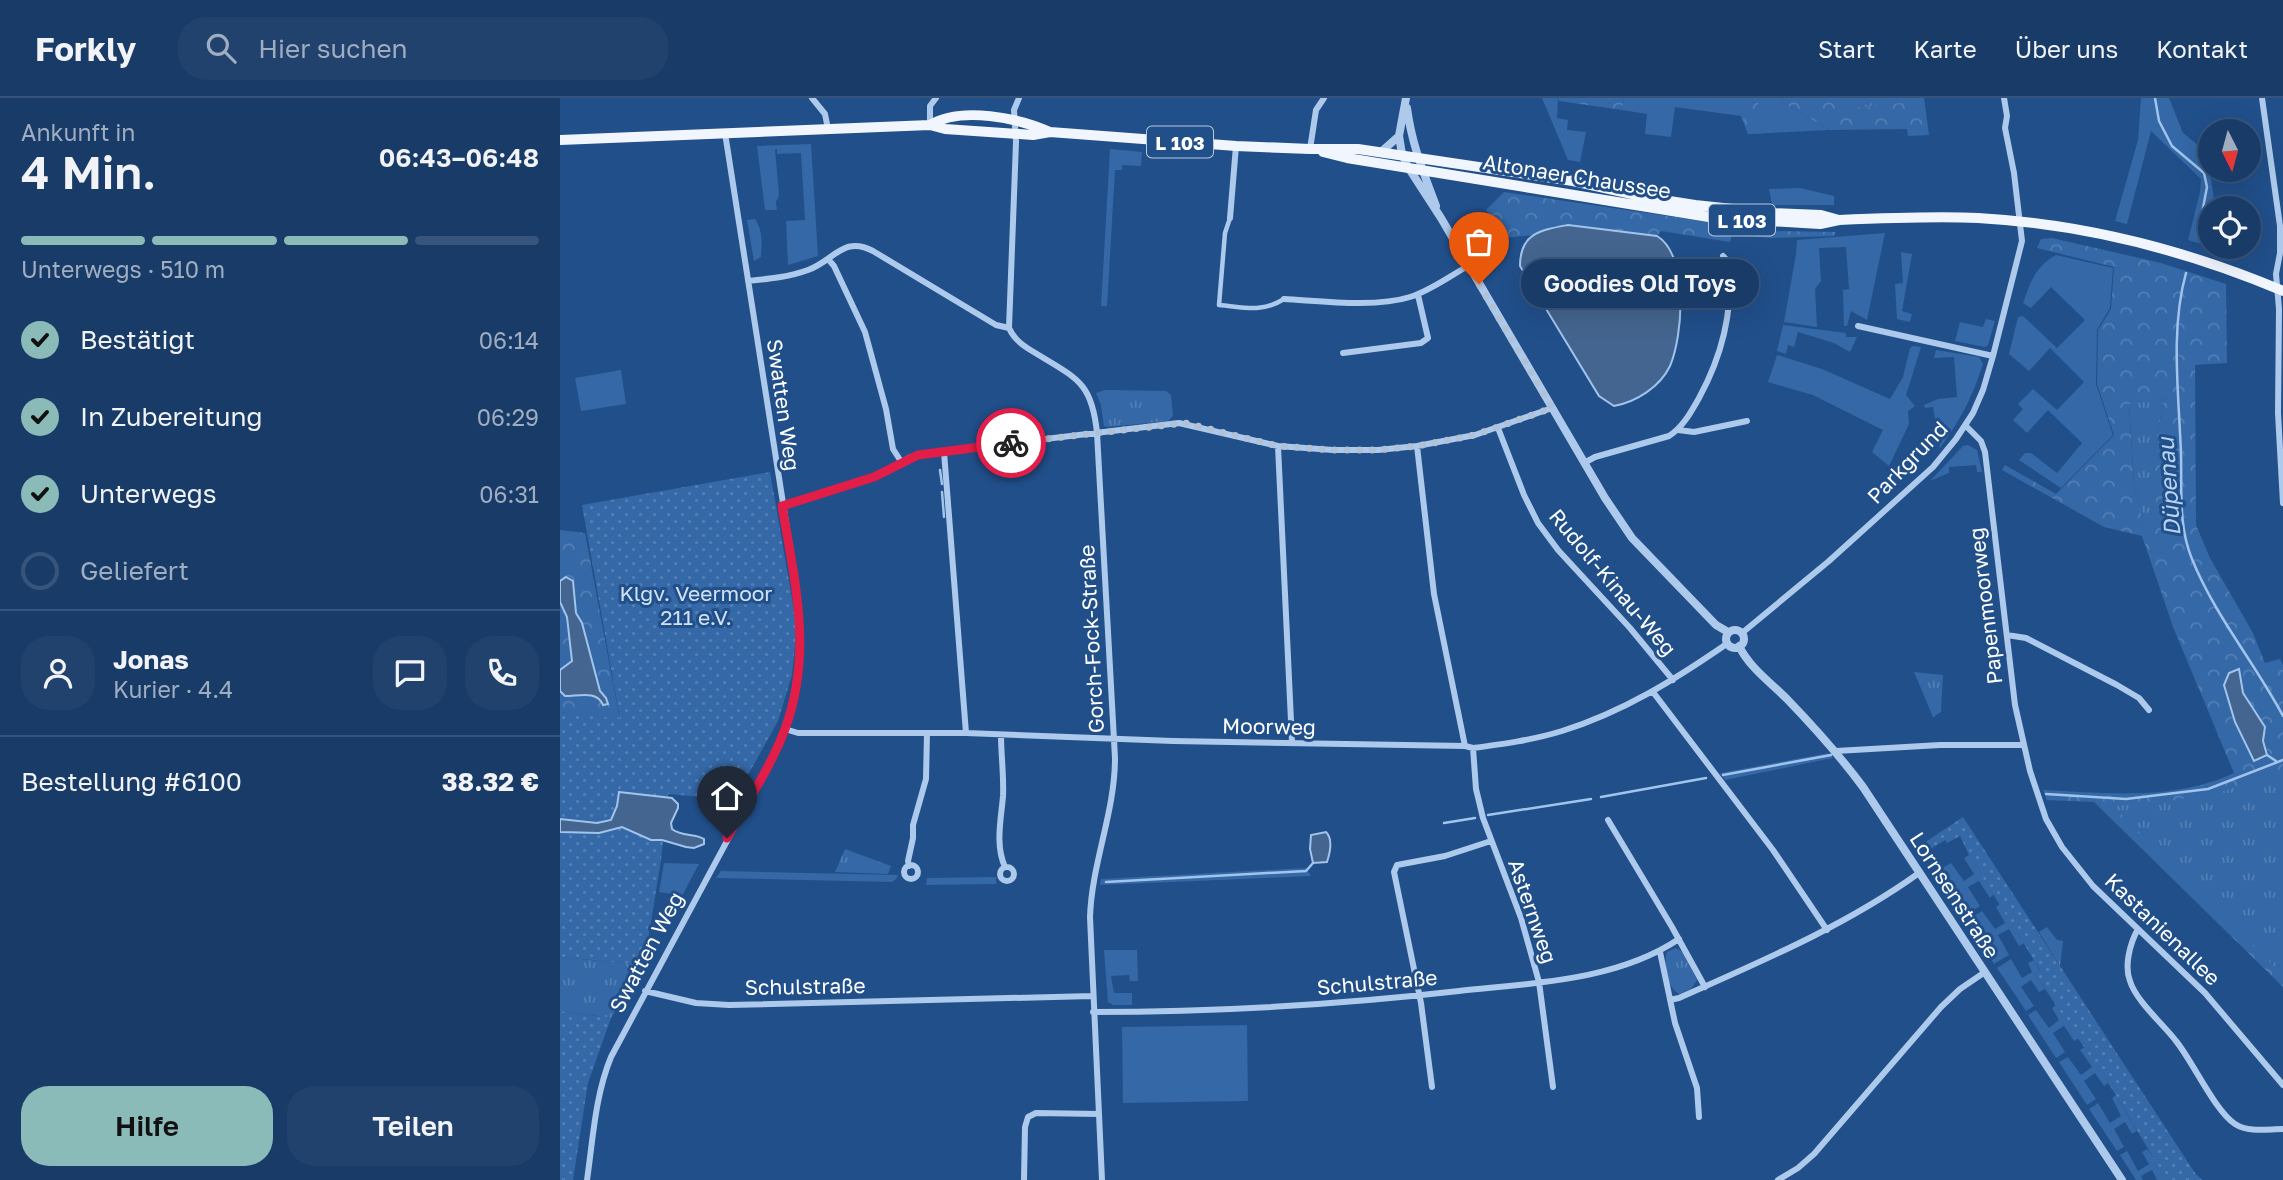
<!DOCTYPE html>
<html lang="de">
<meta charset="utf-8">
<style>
body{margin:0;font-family:"Golos Text",sans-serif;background:#22426e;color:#f1f3f6;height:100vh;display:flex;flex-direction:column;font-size:26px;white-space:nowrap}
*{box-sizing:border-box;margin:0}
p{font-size:23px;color:#9fadc0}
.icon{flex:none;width:38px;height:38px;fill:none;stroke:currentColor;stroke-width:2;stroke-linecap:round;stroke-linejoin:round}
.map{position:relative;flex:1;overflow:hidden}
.details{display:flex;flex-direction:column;background:#193b68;width:560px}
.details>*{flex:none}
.needle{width:46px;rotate:174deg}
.buttons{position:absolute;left:1638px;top:21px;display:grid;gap:14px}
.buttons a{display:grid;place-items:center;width:63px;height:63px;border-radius:50%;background:#193b68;box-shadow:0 7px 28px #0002,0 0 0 2px #37557c;font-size:35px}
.pin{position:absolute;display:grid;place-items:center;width:60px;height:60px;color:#fff;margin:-72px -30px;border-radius:50% 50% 50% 0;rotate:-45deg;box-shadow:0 0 7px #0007}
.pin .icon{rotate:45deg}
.courier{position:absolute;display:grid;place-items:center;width:70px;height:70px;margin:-35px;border:5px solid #e11d48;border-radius:50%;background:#fff;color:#222;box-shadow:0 2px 9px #0007}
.bubble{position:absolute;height:49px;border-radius:24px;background:#193b68;box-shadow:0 7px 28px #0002,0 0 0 2px #37557c;font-size:23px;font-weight:600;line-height:49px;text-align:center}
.headline em{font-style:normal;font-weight:600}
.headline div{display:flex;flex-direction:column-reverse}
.headline{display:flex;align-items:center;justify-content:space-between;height:119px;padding:0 21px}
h1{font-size:46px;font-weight:600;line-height:52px}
.bar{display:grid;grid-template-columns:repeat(4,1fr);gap:10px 7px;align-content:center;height:84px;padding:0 21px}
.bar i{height:9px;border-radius:5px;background:#37557c}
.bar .on{background:#8bbbb9}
.bar p{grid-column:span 4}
.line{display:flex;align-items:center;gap:18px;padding:0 21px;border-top:2px solid #37557c}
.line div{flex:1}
.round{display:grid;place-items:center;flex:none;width:74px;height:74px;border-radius:28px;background:#22426e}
ol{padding:0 21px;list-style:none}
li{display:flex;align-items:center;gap:21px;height:77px}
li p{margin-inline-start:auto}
li .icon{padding:7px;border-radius:50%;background:#8bbbb9;color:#111;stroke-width:4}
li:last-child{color:#9fadc0}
li i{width:38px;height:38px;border:4px solid #37557c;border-radius:50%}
.button{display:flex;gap:14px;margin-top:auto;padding:14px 21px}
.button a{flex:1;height:80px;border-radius:28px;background:#8bbbb9;color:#111;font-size:28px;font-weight:600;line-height:80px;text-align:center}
.button a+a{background:#22426e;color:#f1f3f6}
header{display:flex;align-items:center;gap:42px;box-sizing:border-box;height:98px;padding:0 35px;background:#193b68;border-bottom:2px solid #37557c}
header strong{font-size:33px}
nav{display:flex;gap:38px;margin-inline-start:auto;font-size:24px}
.search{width:490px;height:63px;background:#22426e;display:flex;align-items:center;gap:18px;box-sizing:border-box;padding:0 24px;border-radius:28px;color:#9fadc0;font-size:26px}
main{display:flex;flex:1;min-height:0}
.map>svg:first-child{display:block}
.grass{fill:#3568a7}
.forest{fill:url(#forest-crowns);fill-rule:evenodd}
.park{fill:url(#park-tufts)}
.garden{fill:url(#garden-dots)}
.water{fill:#44658f;stroke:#a1c4ec;stroke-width:2}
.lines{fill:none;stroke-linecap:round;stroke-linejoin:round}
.stream{stroke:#a1c4ec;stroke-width:2.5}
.pedestrian{stroke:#adc9eb;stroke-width:4.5}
.minor{stroke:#adc9eb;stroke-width:6}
.tertiary{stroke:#adc9eb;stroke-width:8}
.primary{stroke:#f1f6fe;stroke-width:10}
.done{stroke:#b1c1d6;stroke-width:7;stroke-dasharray:0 12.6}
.route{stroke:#e11d48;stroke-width:9}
.labels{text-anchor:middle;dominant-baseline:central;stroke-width:6;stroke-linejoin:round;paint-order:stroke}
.shield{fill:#214f8a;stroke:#bccadc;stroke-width:2}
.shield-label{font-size:19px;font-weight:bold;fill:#fff}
.street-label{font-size:21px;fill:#fff;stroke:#214f8a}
.park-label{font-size:21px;fill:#d2e3f8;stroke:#214f8a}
.water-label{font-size:23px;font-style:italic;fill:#b9d3f2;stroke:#214f8a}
</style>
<header>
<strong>Forkly</strong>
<div class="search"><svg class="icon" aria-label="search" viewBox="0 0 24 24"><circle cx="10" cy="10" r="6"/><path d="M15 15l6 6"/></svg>Hier suchen</div>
<nav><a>Start</a><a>Karte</a><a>Über uns</a><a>Kontakt</a></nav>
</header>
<main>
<section class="details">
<div class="headline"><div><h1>4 Min.</h1><p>Ankunft in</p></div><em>06:43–06:48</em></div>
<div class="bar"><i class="on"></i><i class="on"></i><i class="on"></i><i></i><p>Unterwegs · 510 m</p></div>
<ol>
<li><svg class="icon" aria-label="check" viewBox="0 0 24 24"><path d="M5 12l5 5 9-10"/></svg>Bestätigt<p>06:14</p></li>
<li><svg class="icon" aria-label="check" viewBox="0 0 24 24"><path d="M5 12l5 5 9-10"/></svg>In Zubereitung<p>06:29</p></li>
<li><svg class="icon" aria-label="check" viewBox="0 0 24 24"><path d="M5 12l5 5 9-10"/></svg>Unterwegs<p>06:31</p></li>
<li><i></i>Geliefert</li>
</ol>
<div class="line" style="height:126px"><a class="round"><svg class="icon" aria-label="person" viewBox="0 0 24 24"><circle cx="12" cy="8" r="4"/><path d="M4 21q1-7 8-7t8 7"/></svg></a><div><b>Jonas</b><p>Kurier · 4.4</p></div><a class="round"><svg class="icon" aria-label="chat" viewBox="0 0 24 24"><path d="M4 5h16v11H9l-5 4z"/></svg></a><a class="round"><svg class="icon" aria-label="phone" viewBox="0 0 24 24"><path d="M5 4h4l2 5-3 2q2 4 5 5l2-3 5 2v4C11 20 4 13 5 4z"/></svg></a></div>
<div class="line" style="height:91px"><div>Bestellung #6100</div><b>38.32 €</b></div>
<div class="button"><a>Hilfe</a><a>Teilen</a></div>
</section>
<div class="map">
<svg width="1723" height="1082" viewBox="0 0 1723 1082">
<defs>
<pattern id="forest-crowns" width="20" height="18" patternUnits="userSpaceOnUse" patternTransform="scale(1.75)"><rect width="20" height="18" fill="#3568a7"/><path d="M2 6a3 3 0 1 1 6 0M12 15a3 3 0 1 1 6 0" fill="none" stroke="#537fb4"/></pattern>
<pattern id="park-tufts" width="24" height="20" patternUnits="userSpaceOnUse" patternTransform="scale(1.75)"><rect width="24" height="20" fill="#3568a7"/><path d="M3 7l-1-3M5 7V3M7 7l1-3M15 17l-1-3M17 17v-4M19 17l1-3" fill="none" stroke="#537fb4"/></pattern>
<pattern id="garden-dots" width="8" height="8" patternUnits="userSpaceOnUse" patternTransform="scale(1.75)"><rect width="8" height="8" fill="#3568a7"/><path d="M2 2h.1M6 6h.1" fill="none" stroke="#537fb4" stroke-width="1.8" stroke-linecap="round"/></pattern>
</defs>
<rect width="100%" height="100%" fill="#214f8a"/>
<path class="grass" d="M982,0H998L997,20L1008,22L1007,32L1026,34L1020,64L1008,62Z
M1064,0H1221L1223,5L1270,32L1188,36L1181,18L1115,9L1111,39L1085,36L1087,16L1062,12Z
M1581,0H1609L1623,35L1638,47L1639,55L1649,68L1654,101L1642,146L1628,142L1640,94L1641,81L1591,33L1567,126L1555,123L1578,42Z
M251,46L258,158L228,167L226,123L245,122L241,55L217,56V51H215L219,97L216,104L217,112H205L197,48Z
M550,51L582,54L581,68L562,67V72H555L547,208H541Z
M1240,90L1274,98V107H1212L1209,91Z
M195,121C203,133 202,145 201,159L194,163L187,122Z
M1325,135L1307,222L1291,213L1287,228H1284L1283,192L1289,191L1286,149L1259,150L1261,183L1255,191L1257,229L1224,224L1236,156L1237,142Z
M1341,154L1352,156L1342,213L1352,216L1350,224L1337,221L1335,186L1343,185Z
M1496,157L1553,170L1550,210L1537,232L1536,286L1553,337L1501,390L1459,362L1465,355H1471L1497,375L1522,345L1488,312L1467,335L1453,322L1463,311L1458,306L1473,291L1497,312L1524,284L1490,250L1469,273L1449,256L1458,219L1463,218L1497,250L1525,222L1491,189L1471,210L1463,205C1471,183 1475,169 1496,157Z
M1426,221L1435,223L1428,247L1425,249L1395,243L1400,224L1423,229Z
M1223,227L1286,235V239H1297L1290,254L1274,245L1238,234L1234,249L1228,247L1226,256L1217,253Z
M1353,248L1361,249L1346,297L1355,308L1348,313L1349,326L1329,368L1312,354L1323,332L1253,297L1208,284L1217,257L1262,271L1330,301L1343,279L1350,250Z
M1376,252L1419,259L1423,266C1412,300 1401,321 1380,350L1373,309L1365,310L1364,307L1378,301L1397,299L1394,259L1374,260Z
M61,272L66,306L21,313L15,280Z
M1408,347L1417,352L1422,374H1417L1416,367L1389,369V375L1370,383L1403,348Z
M1269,655L1273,660L1165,682L1160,675Z
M1409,757L1434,796L1430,800L1419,783L1408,789L1420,808L1403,819L1376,774L1391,765L1404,783L1414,776L1404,760Z
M104,765L139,766L122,798L99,794Z
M746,770L751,778L540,787L541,781Z
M161,773L338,777L336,781L332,784L156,780Z
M436,779V786L366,787L367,780Z
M1440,806L1464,845L1459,848L1449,831L1438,837L1449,857L1434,866L1406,823L1422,813L1435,831L1445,825L1436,809Z
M544,852H577L578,883H570L569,877L551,878L554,895H572V907H553L548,904Z
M1451,861L1462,880L1472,874L1468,865L1474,862L1480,873L1475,876L1485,891L1479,894L1471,882L1461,889L1474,908L1466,913L1437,870Z
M1496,907L1519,940L1514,943L1504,928L1493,935L1505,954L1496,960L1468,917L1476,912L1489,930L1499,922L1492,910Z
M687,927L688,1003L563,1005L562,929Z
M1525,949L1548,985L1544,988L1535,975L1524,983L1536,1001L1527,1007L1499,964L1508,959L1521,977L1532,969L1520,952Z
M1556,997L1577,1033L1572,1036L1565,1024L1554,1031L1564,1049L1557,1053L1529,1011L1538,1005L1550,1025L1561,1018L1552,1000Z
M1587,1051L1610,1082H1597L1592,1072L1581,1078L1583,1082H1576L1560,1057L1567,1053L1578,1073L1589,1066L1582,1054Z"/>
<path class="forest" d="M998,0H1064L1062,12L999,3Z
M1175,0H1196L1209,35L1188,36Z
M1221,0H1364L1369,37L1348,38L1347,31L1270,32L1223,5Z
M944,94L1210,133L1276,134L1274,138L1209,140L1172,136L1170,144L1101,133L1097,138L1008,127L973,137L944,140L926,112Z
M1492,140L1601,165L1666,186L1667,265L1635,267L1636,427L1650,460L1693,535L1705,565L1720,561L1723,567V889L1534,704L1487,702L1483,692C1547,695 1615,703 1674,675L1613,529L1582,438L1544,429L1442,372L1445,367L1496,396L1554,337L1537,286L1538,232L1551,211L1554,169L1477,150L1481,141ZM1604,301L1593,359L1585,433L1574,385L1569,307ZM1679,571L1683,595L1705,629L1703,643L1707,657L1669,575Z
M0,432L25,435L60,622L0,614Z"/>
<path class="park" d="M1290,0H1342V5L1291,10Z
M545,292L606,293L611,297L613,318L608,323L548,329L544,328L541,307L536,295Z
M1604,301L1593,359L1598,430L1585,434L1574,385L1569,306Z
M1354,574L1383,577L1381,614L1373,619Z
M1723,672V877L1553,708L1596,705L1659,695Z
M285,751L331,768L328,776L275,774Z
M1487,829L1497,842L1503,843L1500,868L1479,834Z
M1116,850L1123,854L1137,882L1132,890L1120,896C1107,891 1103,866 1107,854Z
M0,859L84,867L51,920L0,913Z"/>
<path class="garden" d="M210,374L237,529L232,577L218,623L174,702L108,696L101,762L84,867L0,859V614L60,621L22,407Z
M1403,719L1635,1075L1642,1082H1610L1597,1066L1556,997L1475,876L1480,872L1409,757L1400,738L1387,745L1385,742L1366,754L1361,747Z
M0,913L51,920L28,985L13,1082H0Z"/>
<path class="water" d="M1008,127L1097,138C1129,157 1123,238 1110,268C1100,289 1076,304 1054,308L1039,298L960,168C960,135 981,132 1008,127Z
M6,479L13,483L16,515L22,525L40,593L46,600L48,606L43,607C37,592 19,598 5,598L0,593V572L12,563L7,519L0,504V483Z
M1679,571L1683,595L1705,629L1703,643L1707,657L1694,663L1675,624L1664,587L1669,575Z
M59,694L112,700L118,706V710L111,725L112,731C122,739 135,735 144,741V746L134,750L126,749L102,742H91L62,729L39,735L0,734V721L37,725L51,722L57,708Z
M766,734C773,741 770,755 767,764L753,765L750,751L751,737Z"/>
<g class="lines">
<path class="stream" d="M1595,0L1599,23L1612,48L1644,75L1647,89L1638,136
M1626,175C1610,232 1619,297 1621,356C1622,390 1618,428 1632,461C1655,518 1695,565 1723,618
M380,372L382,386
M382,394L384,419
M1707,657L1716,663
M1163,677L1271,657
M1486,696L1566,701L1648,691L1723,662
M1041,699L1146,680
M928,717L1031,701
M884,725L915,720
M546,784L746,773L753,765"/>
<path class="pedestrian" d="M670,120L665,135L659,207C684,209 702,215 724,201"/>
<path class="minor" d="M252,0L265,16L268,31
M459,0L454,12L456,44L449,230C455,243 465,249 477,256C518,281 532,285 537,335L555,660C555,714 532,764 530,819L542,1082
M1702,0L1720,128V155L1716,176L1719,211L1718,315L1723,405
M370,27V8L376,0
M750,51L756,12L764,0
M670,120L676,48
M268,161L274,168L305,234L326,311L333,351L342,365
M188,183C208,181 229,179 248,172C274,163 283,137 313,153L436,227L449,230
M724,201C761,203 815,210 850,199C870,193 890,178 908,168
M1298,228L1433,258
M783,255L861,245L868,240L858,197
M1406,328L1421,343L1425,354L1455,607L1470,673L1486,721L1502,749L1533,788L1645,895L1723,987
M938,330L964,397L978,425L998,452L1070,530L1113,582
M1118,332L1134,334L1187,323
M718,348L732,644
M857,348L874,496L905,648
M384,354L406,635
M1024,365L1035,359L1109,338C1123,329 1131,314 1139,300C1163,256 1171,217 1171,167L1163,158
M222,408L314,379L351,359L377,354L619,325L718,348L773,352H818L857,348L915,337L992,310
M1182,535L1269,463L1373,369L1396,341L1413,315L1423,292L1433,258L1462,143L1454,75L1445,30L1447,18L1444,0
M1447,537L1466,540L1557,587L1579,600L1589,612
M1093,594L1213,752L1267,832
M225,631L238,635H406L613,643L905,648L913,650C943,646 973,642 1002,633C1063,614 1116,581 1168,545
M441,637C441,657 444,678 443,698C441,722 435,747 445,769
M913,650L916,691L923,720L961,820L979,884L993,989
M1276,653L1380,647H1463
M1048,722L1112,829L1145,889
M344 774a7 7 0 1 1 14 0a7 7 0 1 1-14 0Z
M349,768L348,763L353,740V727L366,681L367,635
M440 776a7 7 0 1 1 14 0a7 7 0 1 1-14 0Z
M1578,831C1570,845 1564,868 1570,883C1576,903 1603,926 1616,943C1633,964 1655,1013 1675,1026C1689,1035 1708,1031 1723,1031
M1100,854L1115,925L1137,990L1139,1019
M85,893L136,905L169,907L532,898
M1110,902L1119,900C1202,863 1285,828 1359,775
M533,914C657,914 776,907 899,893C973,885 1056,883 1119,841
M872,989L861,905L834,774L837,767L885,758L931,743
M27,1082C33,1041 35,998 51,959L217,650C240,597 243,545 236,488L165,35
M464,1082L465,1029L468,1019L476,1015L539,1016
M1218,1082L1238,1070L1254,1056L1381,909L1400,891L1425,874"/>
<path class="tertiary" d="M846,0L839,38L842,56L848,69L881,120L1045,400L1072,440L1156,527L1168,534
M847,10C852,47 863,73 876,108
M821,54L839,38
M1166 541a9 9 0 1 1 18 0a9 9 0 1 1-18 0Z
M1179,548C1189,569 1211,585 1227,601C1254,629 1280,658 1303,689L1562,1082"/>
<path class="primary" d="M370,27C401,8 459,20 490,34
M0,42L370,27L385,31L473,37L490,34L676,48L750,51H798L1013,83L1090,100L1135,107L1210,115L1261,117L1279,122
M763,54L787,60L1155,120L1260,126L1279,122C1325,120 1372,118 1418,120C1523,126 1626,152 1723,193"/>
</g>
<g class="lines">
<path class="done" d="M451,345L625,325L718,348L773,352H818L857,348L915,337L992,310L919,186"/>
<path class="route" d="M167,740C186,705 211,669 225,631C253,556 235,484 222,408L314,379L358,357L451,345"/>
</g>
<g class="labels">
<g class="shield">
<rect x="587" y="28.5" width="66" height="31" rx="5"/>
<rect x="1149" y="106.5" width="66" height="31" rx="5"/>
</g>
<g class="shield-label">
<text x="620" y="44">L 103</text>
<text x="1182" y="122">L 103</text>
</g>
<g class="street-label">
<text transform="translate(1017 78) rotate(9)">Altonaer Chaussee</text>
<text transform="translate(224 307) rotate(82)">Swatten Weg</text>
<text transform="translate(1347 364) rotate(-46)">Parkgrund</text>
<text transform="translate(1053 484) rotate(50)">Rudolf-Kinau-Weg</text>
<text transform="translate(1425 508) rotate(-97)">Papenmoorweg</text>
<text transform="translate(531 541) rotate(-93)">Gorch-Fock-Straße</text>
<text transform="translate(709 628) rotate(1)">Moorweg</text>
<text transform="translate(1395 797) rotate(57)">Lornsenstraße</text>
<text transform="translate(973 813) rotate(71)">Asternweg</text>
<text transform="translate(1603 831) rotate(44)">Kastanienallee</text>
<text transform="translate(86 854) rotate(-62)">Swatten Weg</text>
<text transform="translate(817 884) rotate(-5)">Schulstraße</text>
<text transform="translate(245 888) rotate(-1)">Schulstraße</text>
</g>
<g class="park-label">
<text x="136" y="495">Klgv. Veermoor<tspan x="136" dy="24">211 e.V.</tspan></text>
</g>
<g class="water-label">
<text transform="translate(1608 389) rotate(-94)">Düpenau</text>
</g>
</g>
</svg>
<div class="buttons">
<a><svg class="needle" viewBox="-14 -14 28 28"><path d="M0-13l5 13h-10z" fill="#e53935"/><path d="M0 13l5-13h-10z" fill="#9fadc0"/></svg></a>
<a><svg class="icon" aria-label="locate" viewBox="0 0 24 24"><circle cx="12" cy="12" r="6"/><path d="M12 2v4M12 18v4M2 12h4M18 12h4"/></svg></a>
</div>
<div class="pin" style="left:919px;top:186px;background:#ea580c"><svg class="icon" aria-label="bag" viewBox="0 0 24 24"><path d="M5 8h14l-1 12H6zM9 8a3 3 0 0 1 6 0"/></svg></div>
<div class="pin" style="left:167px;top:740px;background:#1f2937"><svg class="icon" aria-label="home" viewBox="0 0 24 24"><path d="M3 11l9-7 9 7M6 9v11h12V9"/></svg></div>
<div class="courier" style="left:451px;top:345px"><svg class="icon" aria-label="bike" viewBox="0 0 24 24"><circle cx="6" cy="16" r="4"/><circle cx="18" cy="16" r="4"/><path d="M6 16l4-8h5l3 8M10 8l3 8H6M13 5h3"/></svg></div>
<div class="bubble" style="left:961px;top:161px;width:238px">Goodies Old Toys</div>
</div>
</main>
